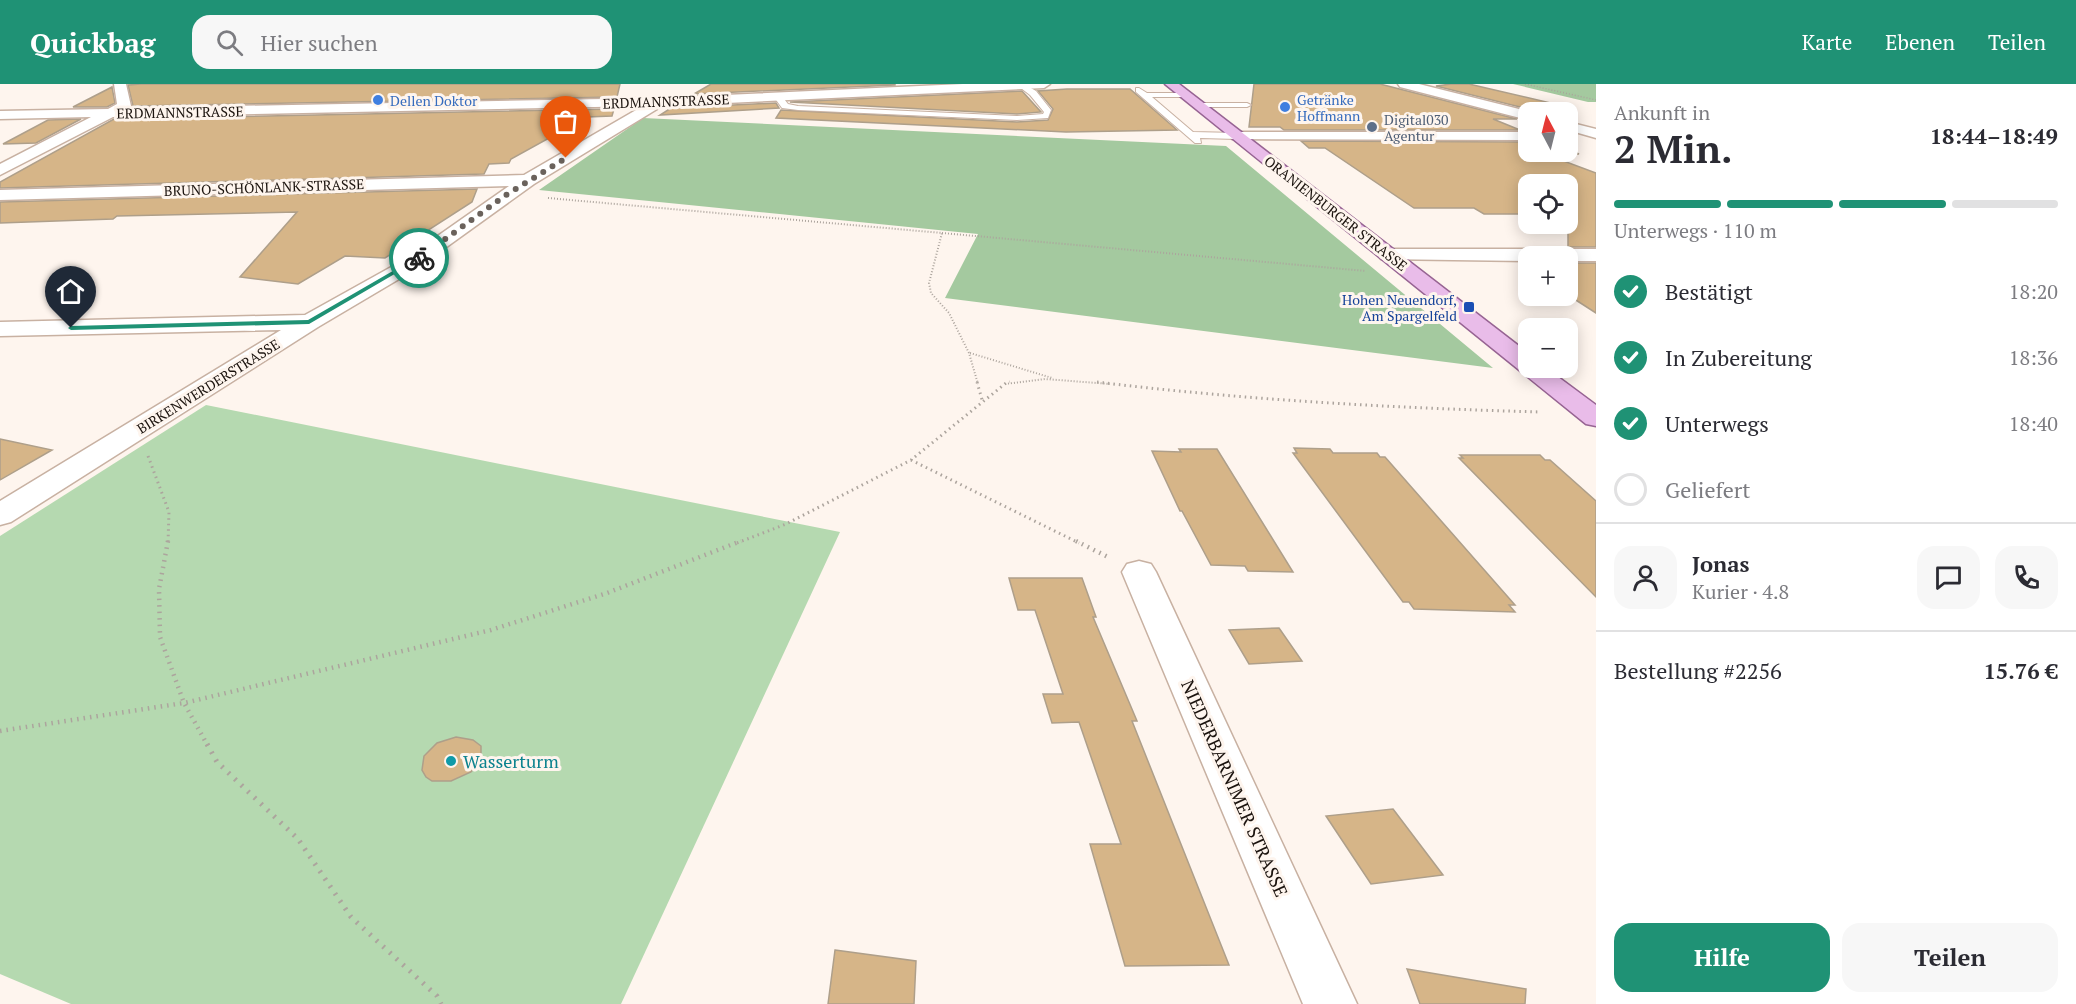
<!DOCTYPE html>
<html lang="de">
<meta charset="utf-8">
<style>
body{margin:0;font-family:"PT Serif",serif;background:#f7f7f7;color:#2b2b33;height:100vh;display:flex;flex-direction:column;font-size:22px;white-space:nowrap}
*{box-sizing:border-box;margin:0}
p{font-size:20px;color:#7c7c81}
.icon{flex:none;width:33px;height:33px;fill:none;stroke:currentColor;stroke-width:2;stroke-linecap:round;stroke-linejoin:round}
.map{position:relative;flex:1;overflow:hidden}
.side{display:flex;flex-direction:column;background:#fff;width:480px}
.side>*{flex:none}
.needle{width:39px;rotate:353deg}
.buttons{position:absolute;left:1518px;top:18px;display:grid;gap:12px}
.buttons a{display:grid;place-items:center;width:60px;height:60px;border-radius:12px;background:#fff;box-shadow:0 3px 15px #0003;font-size:30px}
.pin{position:absolute;display:grid;place-items:center;width:51px;height:51px;color:#fff;margin:-62px -26px;border-radius:50% 50% 50% 0;rotate:-45deg;box-shadow:0 0 6px #0007}
.pin .icon{rotate:45deg}
.courier{position:absolute;display:grid;place-items:center;width:60px;height:60px;margin:-30px;border:4px solid #1f9275;border-radius:50%;background:#fff;color:#222;box-shadow:0 2px 8px #0007}
.head em{font-style:normal;font-weight:600}
.head div{display:flex;flex-direction:column-reverse}
.head{display:flex;align-items:center;justify-content:space-between;height:102px;padding:0 18px}
h1{font-size:39px;font-weight:600;line-height:45px}
.bar{display:grid;grid-template-columns:repeat(4,1fr);gap:9px 6px;align-content:center;height:72px;padding:0 18px}
.bar i{height:8px;border-radius:4px;background:#e1e1e2}
.bar .active{background:#1f9275}
.bar p{grid-column:span 4}
.line{display:flex;align-items:center;gap:15px;padding:0 18px;border-top:2px solid #e1e1e2}
.line div{flex:1}
.round{display:grid;place-items:center;flex:none;width:63px;height:63px;border-radius:18px;background:#f7f7f7}
ol{padding:0 18px;list-style:none}
li{display:flex;align-items:center;gap:18px;height:66px}
li p{margin-inline-start:auto}
li .icon{padding:6px;border-radius:50%;background:#1f9275;color:#fff;stroke-width:4}
li:last-child{color:#7c7c81}
li i{width:33px;height:33px;border:3px solid #e1e1e2;border-radius:50%}
.button{display:flex;gap:12px;margin-top:auto;padding:12px 18px}
.button a{flex:1;height:69px;border-radius:18px;background:#1f9275;color:#fff;font-size:24px;font-weight:600;line-height:69px;text-align:center}
.button a+a{background:#f7f7f7;color:#2b2b33}
header{display:flex;align-items:center;gap:36px;box-sizing:border-box;height:84px;padding:0 30px;background:#1f9275;color:#fff}
header strong{font-size:28px}
nav{display:flex;gap:33px;margin-inline-start:auto;font-size:21px}
.search{width:420px;height:54px;background:#f7f7f7;display:flex;align-items:center;gap:15px;box-sizing:border-box;padding:0 21px;border-radius:18px;color:#7c7c81;font-size:22px}
main{display:flex;flex:1;min-height:0}
.map>svg:first-child{display:block}
.green{fill:#b5d9b0}
.forest{fill:#a4c99f}
.building{fill:#d6b588;stroke:#ae9f8a;stroke-width:1.5}
.lines{fill:none;stroke-linecap:round;stroke-linejoin:round}
.lane-casing{stroke:#c8b1a2;stroke-width:2}
.street-casing{stroke:#c8b1a2;stroke-width:3}
.primary-casing{stroke:#976493;stroke-width:3}
.path-far4{stroke:#aca49d;stroke-width:1.5;stroke-dasharray:1 2;stroke-linecap:butt}
.path-far3{stroke:#aca49d;stroke-width:2;stroke-dasharray:1 2;stroke-linecap:butt}
.path-far2{stroke:#aca49d;stroke-width:3;stroke-dasharray:1.5 4;stroke-linecap:butt}
.path-far1{stroke:#aca49d;stroke-width:4.5;stroke-dasharray:1.5 5;stroke-linecap:butt}
.path{stroke:#aca49d;stroke-width:5;stroke-dasharray:2 7;stroke-linecap:butt}
.lane{fill:#fff;fill-rule:evenodd}
.street{fill:#fff;fill-rule:evenodd}
.primary{fill:#e9bce9;fill-rule:evenodd}
.route{fill:#1f9275}
.done{stroke:#6a625c;stroke-width:6;stroke-dasharray:0 10.8}
.shop-dot{fill:#3f7fe0;stroke:#fef5ee;stroke-width:2}
.service-dot{fill:#5c6f8a;stroke:#fef5ee;stroke-width:2}
.transit-dot{fill:#1a4fb4;stroke:#fef5ee;stroke-width:2}
.culture-dot{fill:#0f9aa8;stroke:#fef5ee;stroke-width:2}
.labels{text-anchor:middle;dominant-baseline:central;stroke-width:6;stroke-linejoin:round;paint-order:stroke}
.far-shop-label{font-size:14px;fill:#366cbe;stroke:#fef5ee;text-anchor:start}
.far-street-label{font-size:14px;fill:#1b130e;stroke:#fef5ee}
.far-service-label{font-size:14px;fill:#4e5e75;stroke:#fef5ee;text-anchor:start}
.far-transit-label{font-size:14px;fill:#164399;stroke:#fef5ee;text-anchor:end}
.near-culture-label{font-size:18px;fill:#0d838f;stroke:#fef5ee;text-anchor:start}
.near-street-label{font-size:18px;fill:#1b130e;stroke:#fef5ee}
</style>
<header>
<strong>Quickbag</strong>
<div class="search"><svg class="icon" aria-label="search" viewBox="0 0 24 24"><circle cx="10" cy="10" r="6"/><path d="M15 15l6 6"/></svg>Hier suchen</div>
<nav><a>Karte</a><a>Ebenen</a><a>Teilen</a></nav>
</header>
<main>
<div class="map">
<svg width="1596" height="920" viewBox="0 0 1596 920">
<rect width="100%" height="100%" fill="#fef5ee"/>
<path class="green" d="M206,321L840,448L621,920H71L0,890V452Z"/>
<path class="forest" d="M1513,0H1596V18H1588Z
M643,34L1226,62L1493,284L945,214L978,150L539,106Z"/>
<path class="building" d="M141,0H620L617,13L133,22L128,1Z
M711,0H895V1L694,10Z
M1254,0H1380L1517,35H1493L1520,46H1284L1280,43H1249Z
M1451,0H1469L1572,24L1570,36H1568V28H1533L1532,26L1436,2Z
M112,3L115,19L107,23H73Z
M1067,5H1130L1177,46L1066,48L776,34L781,26L1017,38L1048,36L1053,25L1038,7Z
M1022,7L1041,28L1017,30L790,18Z
M776,19L779,24L660,31L671,24Z
M614,25L612,32L587,33L511,75L509,79L489,80L484,90L0,104V98L114,35Z
M81,35L36,59L3,60L48,36Z
M1301,57L1528,58V68H1568V65L1579,70H1545L1596,89V163H1568V100H1528V130H1484L1474,124H1414L1325,64H1309Z
M477,105L472,118L385,174L345,172L298,200L240,193L297,128L117,132L113,135L0,139V118Z
M1568,179H1596V229L1568,211V183H1570Z
M0,355L52,366L0,396Z
M1294,364L1330,365L1333,369H1377L1380,373H1385L1515,521H1509L1515,528L1414,525L1409,518H1403L1293,369H1297Z
M1179,365H1217L1293,488L1248,487L1245,482L1211,481L1182,427H1180L1152,367L1181,368Z
M1460,371H1540L1545,376H1550L1596,417V513L1459,374H1463Z
M1009,494H1082L1096,533H1093L1137,637H1132L1229,881L1125,882L1090,760H1121L1079,638L1052,639L1043,610H1063L1035,526H1018Z
M1279,544L1302,577L1249,580L1229,546Z
M456,653L473,656L481,662V674L477,681L471,688L451,697H432L426,693L422,686L424,672L437,659Z
M1393,725L1443,791L1371,800L1326,732Z
M835,866L916,877L914,920H828Z
M1407,885L1526,905L1525,920H1420Z"/>
<g class="lines">
<g class="lane-casing">
<path id="lane" d="M1024,0L1036,7L1051,26L1048,34L1017,36L798,26L782,24L774,13L781,11L788,20L798,22L1017,32L1043,30L1044,28L1030,11L1017,1Z
M1139,4L1147,9H1187L1188,11L1184,13H1152L1193,48L1237,49L1241,52L1237,55L1200,54L1201,59H1195L1136,8V4Z
M1198,19H1247L1251,21L1247,23H1195L1194,21Z"/>
</g>
<g class="street-casing">
<path id="street" d="M114,0H126L131,22L129,24L659,14L963,0H1050L1044,4L662,22L534,100L416,185L318,243L11,438L0,441V417L281,246L0,252V238L305,231L402,177L509,102L0,116V106L524,91L643,22L113,33L0,91V80L91,33L0,35V27L108,25L117,20Z
M1398,0H1419L1531,28H1528V36L1400,3Z
M1568,38L1596,45V54L1568,46Z
M1237,48H1528V56L1232,55L1230,52Z
M1388,165H1596V177H1568V172H1528V177L1381,175L1378,171L1381,167Z
M1139,477L1151,480L1156,488L1357,920H1303L1122,488L1127,480Z"/>
</g>
<g class="primary-casing">
<path id="primary" d="M1165,0H1179L1528,269V284H1546L1596,321V342L1586,340Z"/>
</g>
<path class="path-far4" d="M1525,0L1596,16"/>
<path class="path-far3" d="M548,114L942,149L929,199L931,209L949,229L969,269L978,300
M942,149L1366,187
M970,269L1052,294
M1005,300L1045,295L1110,300"/>
<path class="path-far2" d="M977,298L983,319
M1097,298C1244,316 1393,324 1541,328
M148,372L169,428L168,459
M911,376L1079,459
M737,459L786,440L911,376L1006,299L1010,298"/>
<path class="path-far1" d="M168,457L159,505L160,553L184,619L208,662
M1076,457L1110,474
M0,647L184,619L491,546L607,509L741,457"/>
<path class="path" d="M207,660L217,678L298,755L351,833L437,912L441,920"/>
<use href="#lane" class="lane"/>
<use href="#street" class="street"/>
<use href="#primary" class="primary"/>
</g>
<path class="route" d="M417,173L422,174L309,240L71,246L68,244L71,242L308,236Z"/>
<g class="lines">
<path class="done" d="M419,174L506,111L566,74"/>
</g>
<g class="shop-dot">
<circle cx="378" cy="16" r="6"/>
<circle cx="1285" cy="23" r="6"/>
</g>
<circle class="service-dot" cx="1372" cy="43" r="6"/>
<rect class="transit-dot" x="1463" y="217" width="12" height="12" rx="3"/>
<circle class="culture-dot" cx="451" cy="677" r="6"/>
<g class="labels">
<g class="far-shop-label">
<text x="1297" y="15">Getränke<tspan x="1297" dy="16">Hoffmann</tspan></text>
<text x="390" y="16">Dellen Doktor</text>
</g>
<g class="far-street-label">
<text transform="translate(666 17) rotate(-2)">ERDMANNSTRASSE</text>
<text transform="translate(180 28) rotate(-1)">ERDMANNSTRASSE</text>
<text transform="translate(264 103) rotate(-2)">BRUNO-SCHÖNLANK-STRASSE</text>
<text transform="translate(1336 129) rotate(38)">ORANIENBURGER STRASSE</text>
<text transform="translate(208 302) rotate(-32)">BIRKENWERDERSTRASSE</text>
</g>
<g class="far-service-label">
<text x="1384" y="35">Digital030<tspan x="1384" dy="16">Agentur</tspan></text>
</g>
<g class="far-transit-label">
<text x="1457" y="215">Hohen Neuendorf,<tspan x="1457" dy="16">Am Spargelfeld</tspan></text>
</g>
<g class="near-culture-label">
<text x="463" y="677">Wasserturm</text>
</g>
<g class="near-street-label">
<text transform="translate(1235 704) rotate(66)">NIEDERBARNIMER STRASSE</text>
</g>
</g>
</svg>
<div class="buttons">
<a><svg class="needle" viewBox="-14 -14 28 28"><path d="M0-13l5 13h-10z" fill="#e53935"/><path d="M0 13l5-13h-10z" fill="#7c7c81"/></svg></a>
<a><svg class="icon" aria-label="locate" viewBox="0 0 24 24"><circle cx="12" cy="12" r="6"/><path d="M12 2v4M12 18v4M2 12h4M18 12h4"/></svg></a>
<a>+</a>
<a>−</a>
</div>
<div class="pin" style="left:566px;top:74px;background:#ea580c"><svg class="icon" aria-label="bag" viewBox="0 0 24 24"><path d="M5 8h14l-1 12H6zM9 8a3 3 0 0 1 6 0"/></svg></div>
<div class="pin" style="left:71px;top:244px;background:#1f2937"><svg class="icon" aria-label="home" viewBox="0 0 24 24"><path d="M3 11l9-7 9 7M6 9v11h12V9"/></svg></div>
<div class="courier" style="left:419px;top:174px"><svg class="icon" aria-label="bike" viewBox="0 0 24 24"><circle cx="6" cy="16" r="4"/><circle cx="18" cy="16" r="4"/><path d="M6 16l4-8h5l3 8M10 8l3 8H6M13 5h3"/></svg></div>
</div>
<section class="side">
<div class="head"><div><h1>2 Min.</h1><p>Ankunft in</p></div><em>18:44–18:49</em></div>
<div class="bar"><i class="active"></i><i class="active"></i><i class="active"></i><i></i><p>Unterwegs · 110 m</p></div>
<ol>
<li><svg class="icon" aria-label="check" viewBox="0 0 24 24"><path d="M5 12l5 5 9-10"/></svg>Bestätigt<p>18:20</p></li>
<li><svg class="icon" aria-label="check" viewBox="0 0 24 24"><path d="M5 12l5 5 9-10"/></svg>In Zubereitung<p>18:36</p></li>
<li><svg class="icon" aria-label="check" viewBox="0 0 24 24"><path d="M5 12l5 5 9-10"/></svg>Unterwegs<p>18:40</p></li>
<li><i></i>Geliefert</li>
</ol>
<div class="line" style="height:108px"><a class="round"><svg class="icon" aria-label="person" viewBox="0 0 24 24"><circle cx="12" cy="8" r="4"/><path d="M4 21q1-7 8-7t8 7"/></svg></a><div><b>Jonas</b><p>Kurier · 4.8</p></div><a class="round"><svg class="icon" aria-label="chat" viewBox="0 0 24 24"><path d="M4 5h16v11H9l-5 4z"/></svg></a><a class="round"><svg class="icon" aria-label="phone" viewBox="0 0 24 24"><path d="M5 4h4l2 5-3 2q2 4 5 5l2-3 5 2v4C11 20 4 13 5 4z"/></svg></a></div>
<div class="line" style="height:78px"><div>Bestellung #2256</div><b>15.76 €</b></div>
<div class="button"><a>Hilfe</a><a>Teilen</a></div>
</section>
</main>
